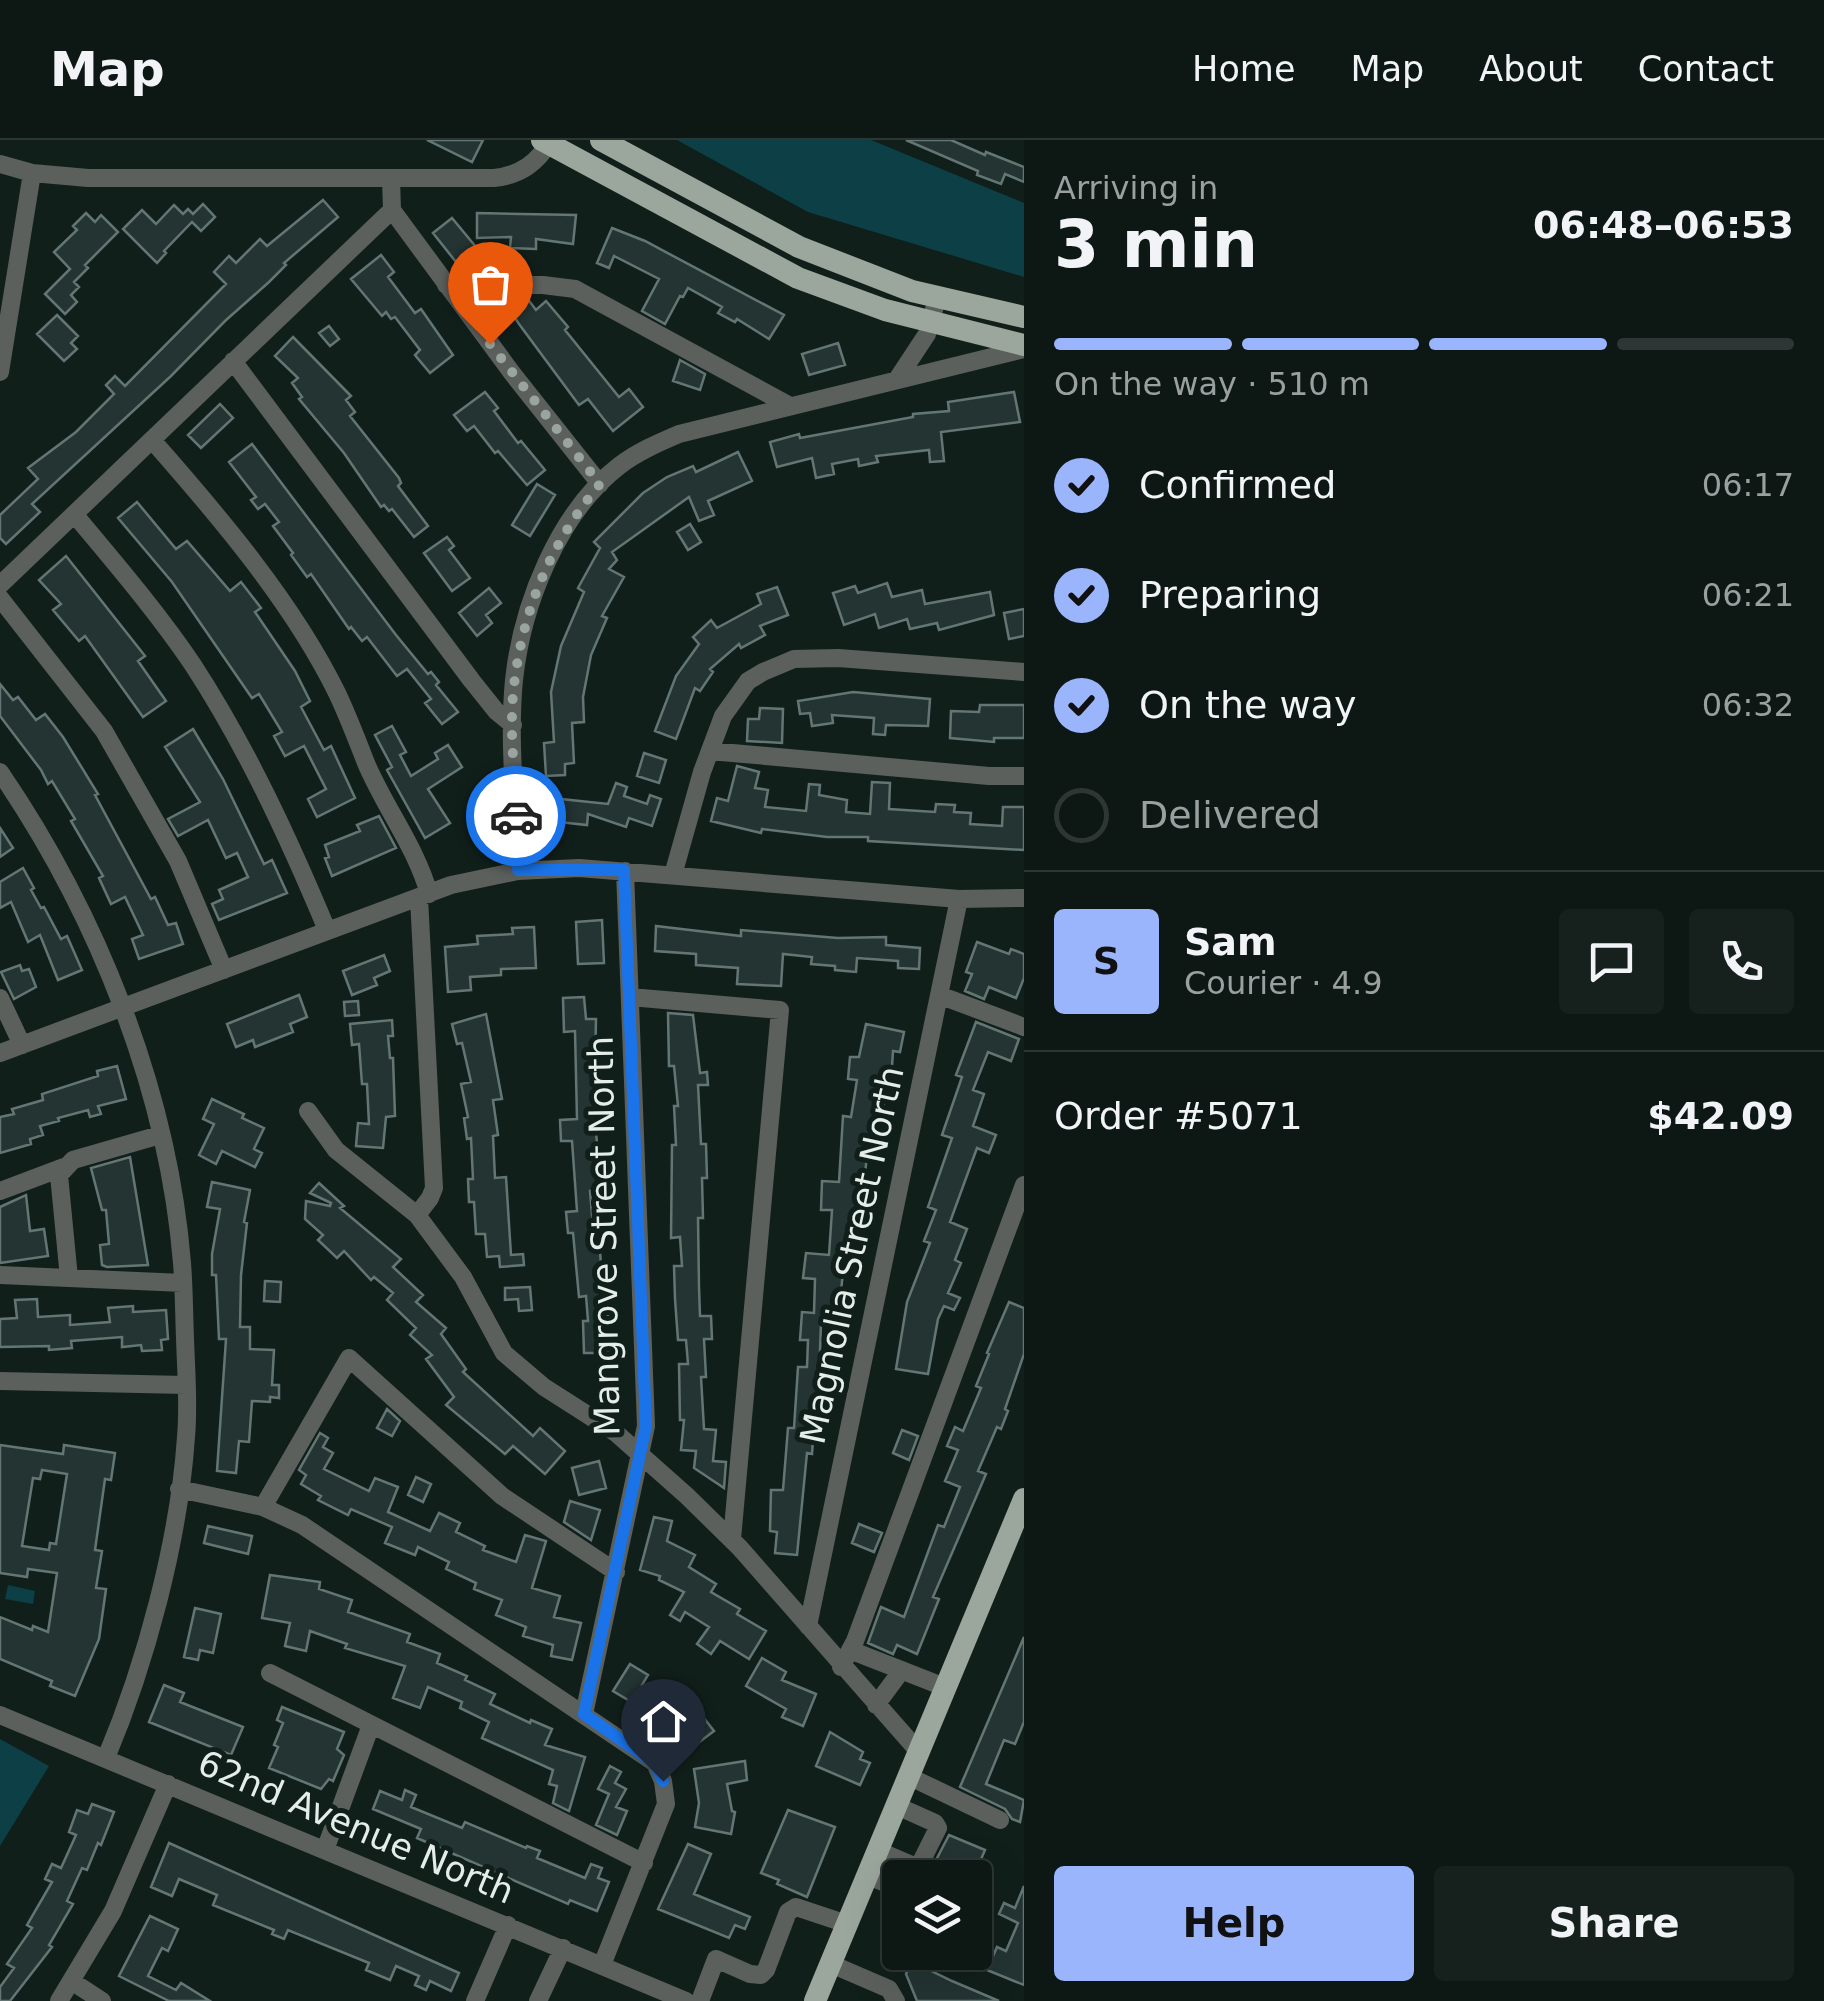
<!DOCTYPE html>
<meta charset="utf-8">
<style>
body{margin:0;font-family:"DejaVu Sans",sans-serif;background:#16201d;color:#f1f3f6;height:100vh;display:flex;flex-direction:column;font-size:38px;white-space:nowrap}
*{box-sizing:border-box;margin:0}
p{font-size:32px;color:#9a9fa0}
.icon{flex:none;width:55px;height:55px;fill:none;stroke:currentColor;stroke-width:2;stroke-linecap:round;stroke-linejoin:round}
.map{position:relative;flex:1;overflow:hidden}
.drawer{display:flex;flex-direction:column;background:#0d1714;width:800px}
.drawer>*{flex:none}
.controls{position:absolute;left:882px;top:1720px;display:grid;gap:20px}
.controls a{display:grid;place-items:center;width:110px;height:110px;border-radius:10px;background:#0d1714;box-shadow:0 10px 40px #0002,0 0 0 2px #2d3634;font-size:50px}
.pin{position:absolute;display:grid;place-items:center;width:85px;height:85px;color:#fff;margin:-102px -42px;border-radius:50% 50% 50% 0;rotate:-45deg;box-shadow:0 0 10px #0007}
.pin .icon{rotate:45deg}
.courier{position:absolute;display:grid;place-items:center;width:100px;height:100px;margin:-50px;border:8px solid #1a73e8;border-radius:50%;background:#fff;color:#222;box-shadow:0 2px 12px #0007}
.headline em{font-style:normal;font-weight:700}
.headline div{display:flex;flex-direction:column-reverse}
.headline{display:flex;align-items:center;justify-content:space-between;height:170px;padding:0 30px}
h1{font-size:65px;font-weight:700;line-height:75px}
.bar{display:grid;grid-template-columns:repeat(4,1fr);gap:15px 10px;align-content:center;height:120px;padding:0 30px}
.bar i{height:12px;border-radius:8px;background:#2d3634}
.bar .on{background:#9bb5fd}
.bar p{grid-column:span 4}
.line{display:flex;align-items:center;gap:25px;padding:0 30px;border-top:2px solid #2d3634}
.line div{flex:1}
.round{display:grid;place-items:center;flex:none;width:105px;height:105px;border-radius:10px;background:#16201d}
ol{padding:0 30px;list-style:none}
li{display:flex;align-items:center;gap:30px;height:110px}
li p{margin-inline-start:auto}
li .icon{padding:10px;border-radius:50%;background:#9bb5fd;color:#111;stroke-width:4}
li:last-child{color:#9a9fa0}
li i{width:55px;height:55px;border:5px solid #2d3634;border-radius:50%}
.cta{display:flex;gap:20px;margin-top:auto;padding:20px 30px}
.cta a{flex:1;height:115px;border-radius:10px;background:#9bb5fd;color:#111;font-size:40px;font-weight:700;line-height:115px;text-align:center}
.cta a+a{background:#16201d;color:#f1f3f6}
header{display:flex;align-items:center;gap:60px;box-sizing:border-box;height:140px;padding:0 50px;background:#0d1714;border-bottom:2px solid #2d3634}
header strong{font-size:48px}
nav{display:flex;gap:55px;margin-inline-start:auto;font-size:35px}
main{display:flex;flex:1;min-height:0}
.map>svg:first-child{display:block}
.water{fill:#0c3f46}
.building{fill:#233433;stroke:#637674;stroke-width:2.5;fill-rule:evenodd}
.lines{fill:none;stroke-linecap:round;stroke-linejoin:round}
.minor{stroke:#5b605c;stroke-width:18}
.major{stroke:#9ba69d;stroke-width:22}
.done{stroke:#9aa5a1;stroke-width:10;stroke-dasharray:0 18}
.route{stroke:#1a73e8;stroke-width:12}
.labels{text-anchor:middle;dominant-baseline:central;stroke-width:10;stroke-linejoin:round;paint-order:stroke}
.street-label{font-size:35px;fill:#e4ede9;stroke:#111f1a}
</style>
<header>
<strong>Map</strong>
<nav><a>Home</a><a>Map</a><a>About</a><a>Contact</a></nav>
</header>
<main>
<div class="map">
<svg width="1024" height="1861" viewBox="0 0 1024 1861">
<rect width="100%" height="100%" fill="#111f1a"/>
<path class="water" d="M677,0H871L1024,63V137L808,72Z
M8,1445L35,1451L33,1464L5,1459Z
M0,1599L49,1626L0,1706Z"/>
<path class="building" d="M427,0H483L472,22Z
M906,0H951L985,15L986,12L1024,27V42L1005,34L1001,44L977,35L978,31Z
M323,60L338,77L284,123L286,125L269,142L225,181L171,236L32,364L40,372L6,404L0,398V375L38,339L28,328L76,292L114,254L106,245L115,236L125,246L226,144L214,132L229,116L236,123L260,99L267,106Z
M203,64L215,77L201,91L192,82L164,111L166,113L157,123L123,89L142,70L156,84L174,65L183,74L188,69L193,74Z
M86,73L95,82L101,75L118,92L85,125L88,128L74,142L79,147L71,155L77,162L65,174L45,154L70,129L54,112L77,90L73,86Z
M477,73L576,75L573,104L536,99V109L510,108L511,97L477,98Z
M452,78L476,107L456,122L433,93Z
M612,88L645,101L784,175L769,199L737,179L735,182L718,173L722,167L688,148L683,157L680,156L665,184L642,171L659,139L614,116L609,128L597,123Z
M381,115L394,132L388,137L415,173L421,169L453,215L430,233L415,215L420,210L395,177L391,179L386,172L382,176L351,139Z
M505,158H527L536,170L546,161L568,187L565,190L619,257L629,249L643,267L613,291L588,259L579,265L519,184L503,160Z
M57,175L78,196L71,203L77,209L64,221L37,194Z
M329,186L339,199L330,206L319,193Z
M293,197L351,256L346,260L355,272L350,276L399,338L401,343L398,346L428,386L414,397L392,369L389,371L384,365L381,367L344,313L299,259L302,257L292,243L298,238L275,216Z
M838,203L845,225L809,235L802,214Z
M680,220L705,234L700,250L673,241Z
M485,252L498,268L494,271L518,303L521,301L545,330L527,345L498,311L495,313L474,286L467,291L454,275Z
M1014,252L1020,282L941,292L944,321L930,322L929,310L876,316L878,322L859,326L858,319L832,324L834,334L816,338L812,318L777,327L770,302L799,294L800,298L913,277V274L949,271L948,262Z
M220,264L233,278L201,308L188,295Z
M252,304L396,495L428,534L431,532L439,542L436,545L458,572L442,584L425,563L431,559L407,529L397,536L367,497L362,501L351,487L349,489L311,434L307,437L291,415L293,413L273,386L279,382L265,364L258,369L251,360L256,357L229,322Z
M738,312L752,341L708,361L714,375L699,381L689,357L612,412L617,420L609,429L624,437L602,476L607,478L591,515L583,557L584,582L572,583L574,623L565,624V635L546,636L544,603L554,602L551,552L561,506L584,452L578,448L600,408L594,402L643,353L667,337L693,326L696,332Z
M537,344L555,355L530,396L512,385Z
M137,362L176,409L187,401L230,451L241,442L261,468L255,472L295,531L310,561L301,567L324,610L331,606L355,658L317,677L308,659L326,649L304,606L285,616L274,596L282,592L259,554L252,558L172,442L118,378Z
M690,384L701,402L688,410L677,392Z
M447,397L454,406L449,410L470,438L452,451L424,413Z
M66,416L145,516L138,521L166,561L143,577L85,496L79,501L53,470L61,464L39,440Z
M887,443L892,457L922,450L925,464L990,452L994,475L939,490L937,483L910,489L907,479L879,488L875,474L844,485L833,453L855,446L858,453Z
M777,447L788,475L760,486L765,495L741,508L739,504L710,529L713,532L700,551L695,548L676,599L655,591L676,536L699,504L693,497L711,480L717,488L761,464L757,454Z
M489,448L501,463L486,475L492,483L477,496L459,473Z
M1024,469V496L1009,499L1004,473Z
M0,544L13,560L18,557L36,580L45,574L63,597L98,654L95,655L151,759L155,757L168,785L176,783L183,804L139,819L132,799L143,795L125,757L111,764L99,738L103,736L71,681L75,679L52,641L48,644L41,630L0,576Z
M853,552L930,559L928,586L886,585L885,595L873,594L874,578L832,575L833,583L812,586L810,573L800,574L798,561Z
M980,565H1024V598H994V602L950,598L951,571L979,572Z
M760,568L783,569L782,603L747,601L748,579H759Z
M392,586L406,612L400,615L411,636L438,619L435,613L448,605L462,627L428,649L450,683L425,698L387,630L392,627L375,595Z
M193,589L223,639L264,724L272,720L287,753L219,780L212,764L223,759L219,750L248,737L237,713L226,718L208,680L178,696L168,679L200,662L165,607Z
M644,613L666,620L659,643L637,636Z
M737,626L759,632L755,648L768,650L765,667L806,671L809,644L820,645L819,655L847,660L846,672L870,674L872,642L890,643L889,669L935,672L936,664L955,665L954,672L971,673L970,684L1002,686L1003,667H1024V710L868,701V697H827L762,689L761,693L711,681L717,658L728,661Z
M616,643L627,647L624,656L647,664L650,655L661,659L652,686L629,678L626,687L588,674L587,685L549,681L551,658L608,664Z
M379,676L396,708L332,736L325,718L329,717L325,705L360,691L357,685Z
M0,688L13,708L0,717Z
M23,728L34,748L31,750L41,768L44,767L61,799L67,796L82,830L58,840L40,795L28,802L11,762L0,768V742Z
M602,780L604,823L578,824L576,782Z
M656,786L741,796V790L838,798L886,797V805L920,808L919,829L898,828V821L857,818L856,832L835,830V826L811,824L812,817L783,814L781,846L737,844L738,828L696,825V814L655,811Z
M534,787L536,828L501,829V835L470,837L471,850L448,852L445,807L478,804L477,796L513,794L512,788Z
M977,802L1009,814L1011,809L1024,814V838L1016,858L989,847L984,859L965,851L972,834L966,832Z
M384,815L390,831L374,838L377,845L352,855L343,831Z
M20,825L22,831L29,829L36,847L14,859L1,832Z
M299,855L307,877L290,884L293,892L255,907L253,900L236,907L227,884Z
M584,857L586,879H596L595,932H592L595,978L598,1017H604L606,1050L590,1051L594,1099L599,1098L602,1138H605L611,1213H584L583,1181H588L586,1156L579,1157L573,1093H568L566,1072L577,1071L572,1001H561L560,980L577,979L575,891L564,892L563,858Z
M358,861L359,875L345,876L344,862Z
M668,873L693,875L700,933L707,932L708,945H698L701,1004H706L707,1038H702L703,1078H698L699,1147L700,1176H711L712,1199H704L706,1237H701L704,1289L716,1290L713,1321L726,1322L724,1348L694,1328L696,1311L681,1310L684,1280H680L679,1224H688L686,1200H678L675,1159L674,1126H682L680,1097L671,1098L672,1005H676L674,966H678L674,926H669Z
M486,874L502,959L493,960L498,995L493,996L495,1038L506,1037L511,1115L523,1114L524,1125L500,1127L499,1116L487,1117L485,1094H476L474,1062H469L468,1039H473L471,998L467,999L464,978L468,977L461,944L471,942L462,903L457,904L452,884Z
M392,880L393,896H388L390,918H393L395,976L386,977L383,1008L356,1006L358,983L369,984L367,944H362L359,904L352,905L350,884Z
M976,882L1019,899L1011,921L988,912L973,950L984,954L973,986L996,995L989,1013L977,1008L950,1082L967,1089L955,1120L961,1123L948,1153L960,1158L954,1170L944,1166L938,1179L928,1234L896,1229L907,1162L930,1103L924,1101L936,1070L928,1067L952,998L942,995L962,937L956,935Z
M866,884L904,892L900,912L893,911L891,942H887L882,973L876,972L874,1005L868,1004L865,1035H861L856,1100H846L838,1183H821L820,1211H824L821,1287H814L812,1314L807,1313L797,1415L775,1413L777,1392L770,1391L771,1350H783L788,1288H794L798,1227H807L808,1200H800L802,1172L814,1173L815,1139L803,1138L806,1113L829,1115L832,1070H821L822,1041L839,1042L843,976L851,977L857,940L848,939L850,917H859Z
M117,926L126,959L98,966L101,974L90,977L88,970L58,978L59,981L40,986L43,995L30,999L31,1004L0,1013V977L14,974L12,969L43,960L42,954L98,936L97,931Z
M212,959L244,974L242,978L264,988L254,1009L262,1013L255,1027L222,1011L216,1024L199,1015L214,984L203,979Z
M130,1017L148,1125L107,1127L102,1125L100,1105L109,1104L106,1070H102L91,1028Z
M212,1042L250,1050L244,1082L247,1083L241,1135L240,1187H250V1209L274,1210L272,1245H279V1258L270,1257V1262L252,1261L249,1302L239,1301L236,1333L217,1331L226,1199H219L216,1135H212V1114L220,1069L207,1067Z
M319,1043L344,1066L340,1068L401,1119L393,1127L423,1155L416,1162L446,1188L441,1194L466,1229L463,1232L533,1296L540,1288L565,1311L545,1334L513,1306L505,1314L446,1265L454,1257L426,1219L432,1215L410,1195L416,1188L387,1160L393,1153L374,1137L371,1140L344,1111L337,1118L318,1100L323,1095L305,1079L306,1061L330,1066L331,1063L310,1053Z
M26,1055L30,1091L44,1089L48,1116L0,1123V1067Z
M265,1141L281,1142L280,1162L264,1161Z
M530,1147L532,1170L519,1171L518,1159L505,1160V1148Z
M37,1159L38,1177L70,1175V1185L110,1182L108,1168L133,1166V1172L166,1170L168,1199L161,1200L162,1210L142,1211L141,1205L122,1207V1197L71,1201L72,1208L49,1210V1206L0,1207V1179L17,1178L15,1160Z
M1009,1162L1024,1168V1214L1005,1269L1008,1271L1001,1289L997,1287L978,1331L986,1334L933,1457L939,1459L917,1514L897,1505L893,1514L868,1503L881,1467L904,1477L938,1385L944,1387L960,1347L945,1341L958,1310L947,1306L955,1287L963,1291L981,1248L976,1246L989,1214L987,1213Z
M387,1269L400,1281L392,1296L377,1288Z
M902,1290L918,1296L909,1320L893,1313Z
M320,1293L328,1298L323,1307L333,1313L324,1329L369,1351L375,1338L398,1347L388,1372L430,1391L439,1373L460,1383L456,1392L485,1406L483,1410L516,1422L525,1395L546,1401L532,1448L560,1456L554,1477L581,1483L572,1520L551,1516L553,1505L523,1496L526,1487L496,1475L502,1460L474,1449L476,1443L446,1429L449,1422L418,1407L415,1415L385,1403L392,1387L351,1369L348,1375L318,1360L321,1356L301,1344L306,1335L299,1330Z
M0,1305L63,1314L64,1305L115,1313L111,1340L105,1339L95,1410L102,1411L96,1448L106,1449L99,1499L75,1556L50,1546L52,1541L0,1519V1477L32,1490L33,1486L48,1492L57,1433L28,1429L27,1437L0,1433ZM42,1330L67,1334L56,1404L50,1403L49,1410L22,1406L33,1338L40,1339Z
M599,1321L606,1348L579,1355L572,1328Z
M416,1337L431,1344L423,1362L408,1355Z
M570,1361L600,1370L591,1400L564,1382Z
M654,1377L672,1381L667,1401L695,1415L689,1427L716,1444L711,1452L740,1469L737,1474L766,1491L749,1519L720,1501L711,1514L697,1504L709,1487L685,1472L680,1481L670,1475L684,1452L659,1440L660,1436L640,1430Z
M859,1384L882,1393L874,1412L852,1403Z
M208,1386L252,1396L248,1414L204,1403Z
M270,1435L320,1442L319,1449L352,1460L348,1472L410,1494L407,1502L440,1514L437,1523L467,1536L465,1540L495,1554L490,1564L530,1583L531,1580L552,1589L545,1605L585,1617L569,1671L553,1663L557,1646L549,1644L553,1630L482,1598L489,1582L460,1568L462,1562L428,1547L420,1568L393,1558L405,1526L345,1508L347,1504L310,1491L306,1511L285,1506L290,1483L262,1478Z
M195,1468L221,1474L213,1513L200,1510L198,1520L184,1517Z
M1024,1497V1582L1015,1604L1004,1600L986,1644L1024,1660L1020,1682L1012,1679L1005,1669L960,1647Z
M762,1518L786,1532L782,1540L816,1554L803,1586L782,1577L786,1569L746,1546Z
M630,1524L648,1535L642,1545L673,1565L661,1585L640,1572L643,1569L613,1551Z
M164,1545L184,1553L180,1562L243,1587L231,1615L149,1582Z
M282,1567L344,1592L337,1609L344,1615L333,1641L329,1639L321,1649L269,1628L278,1607L274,1605L283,1583L277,1580Z
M700,1573L714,1591L690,1609L683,1600L691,1594L684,1585Z
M830,1592L863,1612L860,1619L870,1623L860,1645L816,1626Z
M745,1621L747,1640L727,1644L732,1671L735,1672L731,1694L695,1687L699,1663L694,1629Z
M610,1626L621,1632L615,1643L626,1649L616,1667L627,1671L617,1695L596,1685L609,1654L598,1649Z
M405,1650L416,1655L411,1667L462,1688L465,1682L526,1708L527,1706L540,1711L537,1718L585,1738L591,1724L602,1728L598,1738L609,1742L597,1771L570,1760L568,1764L417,1698L421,1689L373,1669L380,1651L402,1660Z
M92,1664L114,1672L101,1705L98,1703L87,1730L82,1728L67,1761L73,1764L49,1805L52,1807L10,1861H0V1847L14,1828L7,1824L32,1788L27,1785L52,1742L45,1739L52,1724L61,1728L76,1695L69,1692L77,1670L88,1674Z
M788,1670L835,1687L807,1757L777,1744L779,1740L761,1733Z
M949,1695L985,1710L973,1738L934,1724Z
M169,1703L459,1833L451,1851L430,1841L426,1850L415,1845L419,1836L396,1826L390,1840L366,1830L369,1823L288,1790L284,1799L272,1794L274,1790L213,1765L217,1755L179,1739L172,1756L151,1747Z
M688,1704L711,1714L694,1754L750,1777L745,1789L735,1785L729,1798L658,1769Z
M1024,1746V1845L987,1830L997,1807L1006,1811L1018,1783L999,1774L1004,1763L1015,1768Z
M150,1776L178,1789L168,1811L162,1808L148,1836L176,1850L181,1843L210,1861H169L119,1836Z
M911,1821L952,1841L999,1861H917L906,1834Z"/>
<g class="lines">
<path class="minor" d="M0,24L32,33L88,38H494C521,35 537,23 551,0
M391,39L392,70L512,233L600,344
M446,145H543L575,149L790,266
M233,221L472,541L496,571L513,585
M0,232L32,33
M898,238L927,194L937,159
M152,300C218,375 293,463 337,553C348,576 357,600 366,623C385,668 416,707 429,754
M75,375C116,424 157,472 193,525C247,608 289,699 327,790
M0,445L392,70
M0,458L104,591L178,721L224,830
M710,611L989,636H1024
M0,632C97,774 168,950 182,1123C184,1148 184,1173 185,1198C186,1231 189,1264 186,1297C179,1400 146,1523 106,1618
M518,731C516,668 508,602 514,540C522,465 558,373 619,326C637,312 658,303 679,294L1024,209
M673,735L702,632L723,576L748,541L763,532L794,519L838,518L1024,532
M939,855L1024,887
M630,857L780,870L732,1399
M0,858L22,905
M0,913L451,745L518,731L579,728L959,759L1024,758
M308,971L336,1010L417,1075L463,1137L504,1213L544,1247L616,1293L687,1356L740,1408L920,1613
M0,1051L64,1027
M417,1075L430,1058L434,1048L419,758
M0,1135L183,1143
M69,1138L59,1035L73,1020L160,995
M0,1241L186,1245
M179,1349L263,1367L302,1385L655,1623L663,1641L666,1664L602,1825
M263,1367L349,1218L502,1356L616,1432
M808,1486L959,759
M850,1510L947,1548
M841,1527L855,1501L1024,1045
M270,1533L644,1723
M876,1565L902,1530
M584,1574L646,1286L625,731
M0,1575L686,1861
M910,1637L1000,1680
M325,1710L371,1585
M879,1711L914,1726L920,1724L938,1688L935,1683L897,1666
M868,1736L900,1749
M940,1821L944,1812
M831,1824L889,1849L896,1861
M73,1842L102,1861
M59,1861L113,1771L168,1644
M475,1861L508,1785
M538,1861L563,1808
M700,1861L716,1819L750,1834L761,1835L766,1830L788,1772L796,1767L847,1784"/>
<path class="major" d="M542,0L798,138L885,170L1024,205
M601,0L799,107L912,151L1024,177
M815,1861L1024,1359"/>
</g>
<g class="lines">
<path class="done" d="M490,204L600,344C553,401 525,463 515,538C508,582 515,631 516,676"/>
<path class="route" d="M516,676L518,730H624L646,1286L584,1574L654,1623L663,1641"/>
</g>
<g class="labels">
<g class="street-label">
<text transform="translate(604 1096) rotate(-91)">Mangrove Street North</text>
<text transform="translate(852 1115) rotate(-78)">Magnolia Street North</text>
<text transform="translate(356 1687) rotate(23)">62nd Avenue North</text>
</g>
</g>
</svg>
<div class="controls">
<a><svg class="icon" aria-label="layers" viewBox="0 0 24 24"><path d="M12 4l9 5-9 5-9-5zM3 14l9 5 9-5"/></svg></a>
</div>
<div class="pin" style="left:490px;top:204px;background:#ea580c"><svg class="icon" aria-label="bag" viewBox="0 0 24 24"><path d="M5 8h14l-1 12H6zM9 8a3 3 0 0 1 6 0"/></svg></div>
<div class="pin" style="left:663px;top:1641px;background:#1f2937"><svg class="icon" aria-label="home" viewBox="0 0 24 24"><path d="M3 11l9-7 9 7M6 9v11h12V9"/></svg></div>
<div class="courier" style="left:516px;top:676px"><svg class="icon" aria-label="car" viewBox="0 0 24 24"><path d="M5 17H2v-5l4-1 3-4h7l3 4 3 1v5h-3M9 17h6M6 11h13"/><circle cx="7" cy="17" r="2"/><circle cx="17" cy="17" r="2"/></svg></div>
</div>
<section class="drawer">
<div class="headline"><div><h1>3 min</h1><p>Arriving in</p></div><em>06:48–06:53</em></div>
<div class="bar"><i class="on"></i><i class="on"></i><i class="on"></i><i></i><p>On the way · 510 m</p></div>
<ol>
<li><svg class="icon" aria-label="check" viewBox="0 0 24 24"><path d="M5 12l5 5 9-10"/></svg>Confirmed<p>06:17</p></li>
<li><svg class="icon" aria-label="check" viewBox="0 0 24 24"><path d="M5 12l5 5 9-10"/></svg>Preparing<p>06:21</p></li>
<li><svg class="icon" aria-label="check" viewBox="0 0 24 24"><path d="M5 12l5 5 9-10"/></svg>On the way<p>06:32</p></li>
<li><i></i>Delivered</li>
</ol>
<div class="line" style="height:180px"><b class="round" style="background:#9bb5fd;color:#111">S</b><div><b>Sam</b><p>Courier · 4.9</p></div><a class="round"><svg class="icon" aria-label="chat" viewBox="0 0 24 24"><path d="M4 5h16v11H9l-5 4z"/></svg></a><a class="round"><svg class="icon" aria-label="phone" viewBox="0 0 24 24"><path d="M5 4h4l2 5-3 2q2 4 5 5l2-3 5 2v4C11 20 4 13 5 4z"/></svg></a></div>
<div class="line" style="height:130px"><div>Order #5071</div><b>$42.09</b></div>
<div class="cta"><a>Help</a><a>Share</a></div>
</section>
</main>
